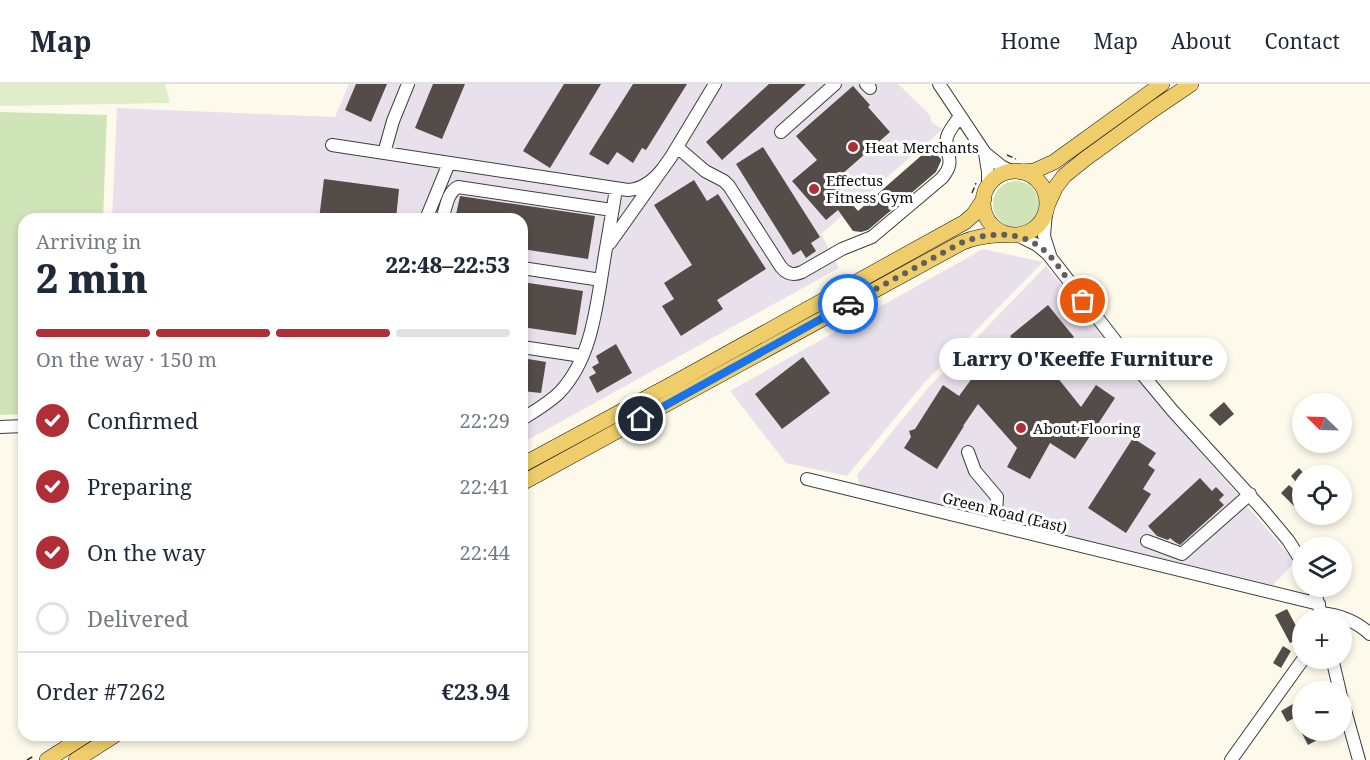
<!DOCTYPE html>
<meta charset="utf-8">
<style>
body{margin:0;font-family:"Noto Serif",serif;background:#f2f2f3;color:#1f2937;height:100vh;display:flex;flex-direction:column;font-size:22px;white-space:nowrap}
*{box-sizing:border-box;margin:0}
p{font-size:20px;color:#747a83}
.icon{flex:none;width:33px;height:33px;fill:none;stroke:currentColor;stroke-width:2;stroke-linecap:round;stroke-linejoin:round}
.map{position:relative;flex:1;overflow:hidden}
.details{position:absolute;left:18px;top:129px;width:510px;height:528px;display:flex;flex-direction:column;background:#fff;border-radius:18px;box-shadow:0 3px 9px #0003}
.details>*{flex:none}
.needle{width:39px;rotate:293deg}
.buttons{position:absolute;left:1292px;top:309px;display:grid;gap:12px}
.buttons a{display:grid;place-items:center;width:60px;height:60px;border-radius:50%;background:#fff;box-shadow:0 3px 9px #0003;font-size:30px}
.pin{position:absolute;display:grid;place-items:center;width:51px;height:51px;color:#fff;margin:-26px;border:3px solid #fff;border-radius:50%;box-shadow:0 2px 6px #0007}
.courier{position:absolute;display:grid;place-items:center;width:60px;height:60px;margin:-30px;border:4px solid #1a73e8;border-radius:50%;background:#fff;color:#222;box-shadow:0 2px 8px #0007}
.bubble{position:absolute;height:42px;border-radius:21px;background:#fff;box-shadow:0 3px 9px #0003;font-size:20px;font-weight:800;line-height:42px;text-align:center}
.headline em{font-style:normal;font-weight:800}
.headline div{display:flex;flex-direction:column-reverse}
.headline{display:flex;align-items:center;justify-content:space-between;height:102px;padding:0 18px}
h1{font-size:39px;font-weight:800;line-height:45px}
.bar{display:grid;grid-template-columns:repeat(4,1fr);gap:9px 6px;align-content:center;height:72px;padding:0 18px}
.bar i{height:8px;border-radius:4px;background:#e0e1e3}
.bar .active{background:#b02f36}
.bar p{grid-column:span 4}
.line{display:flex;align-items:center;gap:15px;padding:0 18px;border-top:2px solid #e0e1e3}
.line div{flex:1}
ol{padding:0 18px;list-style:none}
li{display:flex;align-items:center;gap:18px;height:66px}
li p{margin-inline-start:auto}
li .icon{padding:6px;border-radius:50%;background:#b02f36;color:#fff;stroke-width:4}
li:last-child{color:#747a83}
li i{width:33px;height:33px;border:3px solid #e0e1e3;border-radius:50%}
header{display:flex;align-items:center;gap:36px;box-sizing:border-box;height:84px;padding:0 30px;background:#fff;border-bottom:2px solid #e0e1e3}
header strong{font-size:28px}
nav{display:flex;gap:33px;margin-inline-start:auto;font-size:21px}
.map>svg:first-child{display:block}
.industrial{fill:#e8e0ea}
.green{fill:#cfe5b8}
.pitch{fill:#e0edc9}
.building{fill:#534c48}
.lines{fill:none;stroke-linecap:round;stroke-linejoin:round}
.minor-casing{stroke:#3e3e3e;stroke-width:14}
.major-casing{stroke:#1c1c1c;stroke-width:16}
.path{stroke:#2d2d2d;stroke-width:1.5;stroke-dasharray:6 3;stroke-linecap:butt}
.minor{stroke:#fff;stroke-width:12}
.major{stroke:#eecd6a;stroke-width:15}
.done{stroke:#605f59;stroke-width:6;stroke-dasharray:0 10.8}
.route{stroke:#1a73e8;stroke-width:8}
.poi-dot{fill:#b02f36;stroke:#fff;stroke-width:2}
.labels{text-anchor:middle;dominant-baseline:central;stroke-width:6;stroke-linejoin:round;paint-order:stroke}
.poi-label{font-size:15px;fill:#0b0b0b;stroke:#fff;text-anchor:start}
.street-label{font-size:15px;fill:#0b0b0b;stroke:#fff}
</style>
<header>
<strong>Map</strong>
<nav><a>Home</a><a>Map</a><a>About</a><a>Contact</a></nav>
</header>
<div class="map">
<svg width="1370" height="676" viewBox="0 0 1370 676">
<rect width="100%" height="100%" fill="#fdfaeb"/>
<path class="industrial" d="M349,0H898L930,31L931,37L935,41L943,45L821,150L839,184L522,359V135H112L117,24L335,33Z
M983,165L1043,178L925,298L847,392L786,379L730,307Z
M1046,182L1182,346L1295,478L1273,501L860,402L857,391L928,304Z"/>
<path class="green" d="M0,28L107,31L103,135H24V330L0,331Z
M993 120a23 23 0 1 1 46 0a23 23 0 1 1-46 0Z"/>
<path class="pitch" d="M0,0H165L170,19L0,22Z"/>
<path class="building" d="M356,0H387L371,38L345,26Z
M433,0H465L442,55L415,44Z
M564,0H601L550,84L523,67Z
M633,0H687L646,66L642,64L633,79L617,68L608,81L589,70Z
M769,0H806L722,76L706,58Z
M853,2L870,21L868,23L890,48L833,98L858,127L930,64L941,75V77L936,88L868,146L861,148L853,147L838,126L826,136L792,97L817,76L796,52Z
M763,63L820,153L811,159L816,167L806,174L801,166L793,171L736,80Z
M324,95L399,105L396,135H319Z
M694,96L707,117L718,110L766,185L717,216L723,225L681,252L662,222L674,215L664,199L692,181L654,121Z
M460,112L595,132L588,175L522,165V135H455Z
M522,198L583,207L576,251L522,243Z
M1048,221L1074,253L1045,278L1081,323L1096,301L1115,314L1075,375L1050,359L1030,395L1007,383L1017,364L978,320L963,342H964L937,385L904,364L911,353L909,347L915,345L943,301L959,312L990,270L997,275L1016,260L1010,252Z
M616,260L632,289L597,309L589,293L596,289L592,283L599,279L596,272Z
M803,273L830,309L782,345L755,310Z
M522,274L546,278L541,309L522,307Z
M1224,318L1234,330L1220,342L1209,331Z
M1133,354L1156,369L1148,381L1155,386L1143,405L1151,410L1126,449L1088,424Z
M1299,384L1305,391L1302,392V394L1297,399L1291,392Z
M1200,394L1212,407L1216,403L1224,411L1219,416L1224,421L1180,461L1175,458L1170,454L1168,456L1157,452L1148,442Z
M1289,401L1302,413V424L1298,421L1296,424L1281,409Z
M1287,525L1302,553L1290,559L1275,531Z
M1283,562L1291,567L1281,584L1273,579Z
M1298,617L1302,625V646H1317L1321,654L1308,661L1294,634L1287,638L1281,627Z"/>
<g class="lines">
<g class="minor-casing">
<path id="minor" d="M866,0L870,4
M939,0L985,69L1001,82L1013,88
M781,48L835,0
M332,61L628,106C644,105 655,95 664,83
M677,63L705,87L724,97L729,102L781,183C787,190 793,192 802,188L842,165L872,153L942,94C958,75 943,70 947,53C949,46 956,38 960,32
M384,69L393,37L408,0
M985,69L988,88V104
M1046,128L1044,152L1050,171
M426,135L449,79
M442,135C446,125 447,108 458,103L612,126
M1017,151L1037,161L1048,170L1127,272L1172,326L1262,425L1288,456L1302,478
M610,159L671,73L715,0
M522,184L601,196
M522,263L582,272
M522,335C535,327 549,319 560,308C591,275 596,226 603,183C607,157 612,131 616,105
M0,343L24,342
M968,368L975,387L997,413L996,428L994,440
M807,395L1319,520
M1147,457L1182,470L1250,410
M1313,502L1320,526
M1321,529C1340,531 1356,537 1370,550
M1332,574L1340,608
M1341,612L1359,676
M1231,676L1304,574"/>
</g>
<g class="major-casing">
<path id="major" d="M983 119a32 32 0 1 1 64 0a32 32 0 1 1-64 0Z
M1021,88L1034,87L1054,78L1162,0
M1047,122L1055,104L1064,92L1085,75L1154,25L1191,0
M522,381L674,299L965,138L974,130L984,115
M522,399L961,159C977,152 993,150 1011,151
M47,676L86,651
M76,676L115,651"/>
</g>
<path class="path" d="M1007,71L1016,75
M972,109L976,99
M27,676L34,672"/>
<use href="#minor" class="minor"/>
<use href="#major" class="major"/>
</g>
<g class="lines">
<path class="done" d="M848,220L961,159C989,147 1024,146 1047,169C1061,183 1071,202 1083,217"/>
<path class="route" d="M641,335L848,220"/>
</g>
<g class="poi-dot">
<circle cx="853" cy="63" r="6"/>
<circle cx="814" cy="105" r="6"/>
<circle cx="1021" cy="344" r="6"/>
</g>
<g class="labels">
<g class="poi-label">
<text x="865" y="63">Heat Merchants</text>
<text x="826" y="96">Effectus<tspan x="826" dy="17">Fitness Gym</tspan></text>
<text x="1033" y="344">About Flooring</text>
</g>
<g class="street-label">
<text transform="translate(1005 428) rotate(14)">Green Road (East)</text>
</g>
</g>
</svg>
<div class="buttons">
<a><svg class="needle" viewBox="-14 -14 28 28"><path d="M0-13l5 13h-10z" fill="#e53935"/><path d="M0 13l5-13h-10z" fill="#747a83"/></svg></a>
<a><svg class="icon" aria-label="locate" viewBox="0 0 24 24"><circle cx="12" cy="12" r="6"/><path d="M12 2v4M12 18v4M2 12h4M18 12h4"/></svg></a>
<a><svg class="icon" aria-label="layers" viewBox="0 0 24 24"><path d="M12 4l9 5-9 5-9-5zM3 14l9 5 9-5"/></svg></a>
<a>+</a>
<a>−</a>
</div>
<div class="pin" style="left:1083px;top:217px;background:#ea580c"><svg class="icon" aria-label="bag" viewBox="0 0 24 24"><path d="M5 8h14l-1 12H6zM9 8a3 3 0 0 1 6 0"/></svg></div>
<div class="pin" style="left:641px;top:335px;background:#1f2937"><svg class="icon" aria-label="home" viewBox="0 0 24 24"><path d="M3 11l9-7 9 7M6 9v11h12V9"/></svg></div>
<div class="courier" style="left:848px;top:220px"><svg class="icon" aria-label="car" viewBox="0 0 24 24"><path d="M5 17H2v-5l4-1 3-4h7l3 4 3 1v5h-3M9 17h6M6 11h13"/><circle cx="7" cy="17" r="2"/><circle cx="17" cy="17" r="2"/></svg></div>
<div class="bubble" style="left:939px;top:254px;width:288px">Larry O'Keeffe Furniture</div>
<section class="details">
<div class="headline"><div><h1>2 min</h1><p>Arriving in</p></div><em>22:48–22:53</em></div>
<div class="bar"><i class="active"></i><i class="active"></i><i class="active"></i><i></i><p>On the way · 150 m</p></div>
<ol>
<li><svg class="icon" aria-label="check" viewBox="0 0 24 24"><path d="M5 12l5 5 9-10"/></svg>Confirmed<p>22:29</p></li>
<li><svg class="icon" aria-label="check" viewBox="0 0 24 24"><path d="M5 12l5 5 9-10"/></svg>Preparing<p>22:41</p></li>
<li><svg class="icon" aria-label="check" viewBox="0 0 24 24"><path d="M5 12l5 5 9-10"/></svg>On the way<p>22:44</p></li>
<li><i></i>Delivered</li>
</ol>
<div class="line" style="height:78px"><div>Order #7262</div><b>€23.94</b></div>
</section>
</div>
